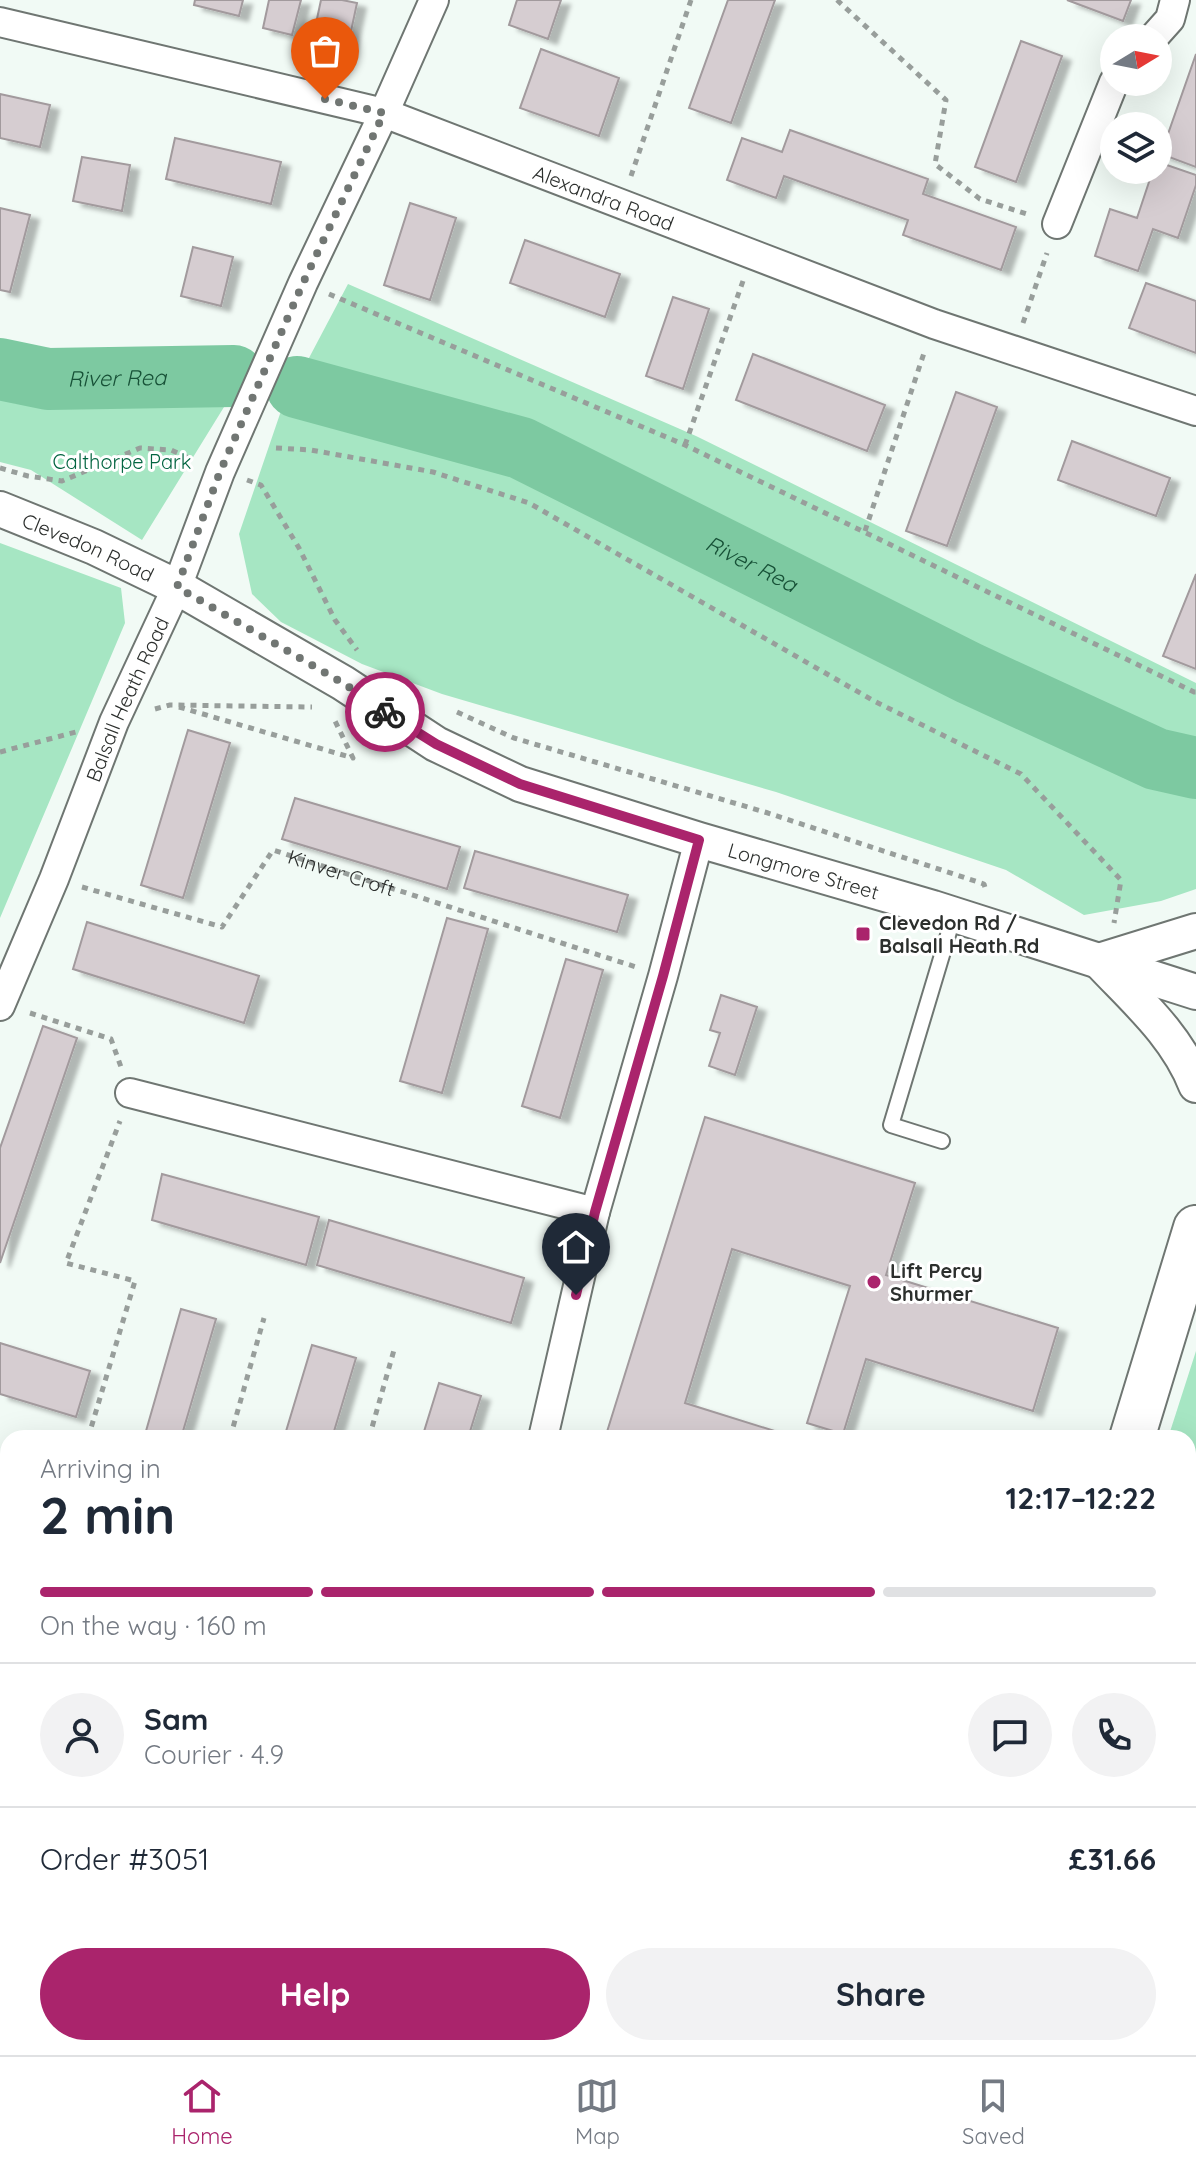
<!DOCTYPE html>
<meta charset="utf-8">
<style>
body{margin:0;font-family:Quicksand,sans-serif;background:#f2f2f3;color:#1f2937;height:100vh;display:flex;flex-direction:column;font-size:30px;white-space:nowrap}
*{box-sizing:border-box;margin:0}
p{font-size:26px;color:#747a83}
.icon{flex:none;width:44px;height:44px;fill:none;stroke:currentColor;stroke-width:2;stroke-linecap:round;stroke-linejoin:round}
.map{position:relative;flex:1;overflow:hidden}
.details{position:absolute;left:0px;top:1430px;width:1196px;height:626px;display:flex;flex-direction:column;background:#fff;border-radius:24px 24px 0 0;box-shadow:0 8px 32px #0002}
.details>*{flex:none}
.needle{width:52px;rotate:80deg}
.fabs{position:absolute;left:1100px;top:24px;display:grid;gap:16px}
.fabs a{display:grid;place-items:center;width:72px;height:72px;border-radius:50%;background:#fff;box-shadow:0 8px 32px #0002;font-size:40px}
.pin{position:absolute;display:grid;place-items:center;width:68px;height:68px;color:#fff;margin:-82px -34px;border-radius:50% 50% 50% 0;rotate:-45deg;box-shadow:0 0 8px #0007}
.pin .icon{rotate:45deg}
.courier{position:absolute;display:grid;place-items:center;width:80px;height:80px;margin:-40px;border:6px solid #aa246c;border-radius:50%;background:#fff;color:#222;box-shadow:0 2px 10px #0007}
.headline em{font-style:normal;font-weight:700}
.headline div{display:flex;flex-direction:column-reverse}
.headline{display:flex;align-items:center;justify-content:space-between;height:136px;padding:0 40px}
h1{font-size:52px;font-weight:700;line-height:60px}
.bar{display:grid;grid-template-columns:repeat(4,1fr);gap:12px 8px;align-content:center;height:96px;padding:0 40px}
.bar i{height:10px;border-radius:6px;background:#e0e1e3}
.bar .on{background:#aa246c}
.bar p{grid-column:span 4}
.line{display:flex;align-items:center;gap:20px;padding:0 40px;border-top:2px solid #e0e1e3}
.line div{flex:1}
.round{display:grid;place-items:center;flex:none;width:84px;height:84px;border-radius:42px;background:#f2f2f3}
.cta{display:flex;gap:16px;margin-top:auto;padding:16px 40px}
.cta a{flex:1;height:92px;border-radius:48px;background:#aa246c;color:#fff;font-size:32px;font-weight:700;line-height:92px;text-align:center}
.cta a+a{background:#f2f2f3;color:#1f2937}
.menu{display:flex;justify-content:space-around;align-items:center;height:112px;border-top:2px solid #e0e1e3;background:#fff;font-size:22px;color:#747a83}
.menu a{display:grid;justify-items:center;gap:4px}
.menu .on{color:#aa246c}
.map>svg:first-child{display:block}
.green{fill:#a6e6c3}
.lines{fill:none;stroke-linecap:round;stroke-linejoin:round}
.river{stroke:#7dc9a1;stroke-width:62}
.building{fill:#d6cdd1;stroke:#a29a9d;stroke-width:2;filter:url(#shadow)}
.service-casing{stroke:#6f7672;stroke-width:18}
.minor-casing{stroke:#6f7672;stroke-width:32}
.tertiary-casing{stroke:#6f7672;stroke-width:38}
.trunk-casing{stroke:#6f7672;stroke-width:48}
.path{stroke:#989e9b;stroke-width:5;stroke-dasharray:6 6;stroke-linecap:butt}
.service{stroke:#fff;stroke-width:14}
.minor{stroke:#fff;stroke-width:28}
.tertiary{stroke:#fff;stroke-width:34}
.trunk{stroke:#fff;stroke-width:44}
.done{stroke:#717673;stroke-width:8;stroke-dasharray:0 14.4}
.route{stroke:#aa246c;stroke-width:10}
.poi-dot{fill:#aa246c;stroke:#fff;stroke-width:3}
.labels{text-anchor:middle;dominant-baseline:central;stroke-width:6;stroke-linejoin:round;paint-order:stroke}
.street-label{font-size:20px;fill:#2c2f2d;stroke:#fff}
.park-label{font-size:20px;fill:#036541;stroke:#fff}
.poi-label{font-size:20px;font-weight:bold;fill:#2c2f2d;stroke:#fff;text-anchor:start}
.water-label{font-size:22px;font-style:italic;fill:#175137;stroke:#fff}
</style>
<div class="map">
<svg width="1196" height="2055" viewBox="0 0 1196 2055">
<defs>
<filter id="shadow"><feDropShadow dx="9" dy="5" stdDeviation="2" flood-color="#0004"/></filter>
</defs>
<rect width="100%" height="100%" fill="#f1faf5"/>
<path class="green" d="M348,284L696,436L1196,683V889L1161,901L1084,915L1006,870L776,792L442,694L362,664L281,622L252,594L239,534L281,411Z
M0,398L17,404L224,407L142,540L31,470L0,462Z
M0,543L121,588L125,623L0,918Z
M1196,1351V1450L1188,1482V1438H1168Z"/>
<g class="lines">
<g class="river">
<path id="s1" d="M0,369L48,379L234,376"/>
<path id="s2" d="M297,387L521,448L969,673L1156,759L1196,768"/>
</g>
</g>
<path class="building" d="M195,0H243L239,16L194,5Z
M269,0H301L292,35L263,28Z
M321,0H342L357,3L347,50L312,42Z
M517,0H561L548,39L509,25Z
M728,0H775L731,123L689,108Z
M1067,0H1131L1123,21Z
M1021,41L1062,56L1016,182L975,167Z
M541,49L619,78L599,136L520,108Z
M1196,54V167L1161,154Z
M0,94L50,105L40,147L0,138Z
M790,130L928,179L923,194L1016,227L1001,270L903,235L908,220L784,176L776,198L727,180L742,138L782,152Z
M175,138L281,162L271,204L166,179Z
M82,157L130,165L122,211L73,201Z
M1158,162L1196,175V185L1178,238L1153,229L1138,271L1095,256L1110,209L1137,218L1153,170H1158Z
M410,203L456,218L430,300L384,285Z
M0,208L30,215L10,292L0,290Z
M525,240L620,274L605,317L510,283Z
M193,247L233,257L221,306L181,296Z
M1146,283L1196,301V353L1129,328Z
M673,297L709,309L683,389L646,376Z
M753,354L885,405L867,451L736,400Z
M956,392L997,407L947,546L906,531Z
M1072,441L1170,478L1156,516L1058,480Z
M1196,574V669L1163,656Z
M188,730L230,743L183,898L141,885Z
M295,798L460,847L447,889L282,839Z
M475,851L628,895L617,932L464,888Z
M447,918L488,929L442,1093L400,1081Z
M87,922L259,976L244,1023L73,969Z
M566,959L603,970L560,1118L522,1106Z
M721,995L757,1007L735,1075L709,1066L720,1033L710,1030Z
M43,1026L77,1038L0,1263V1148Z
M705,1117L915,1183L886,1275L1058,1328L1033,1411L866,1359L843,1434L807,1423L850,1286L732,1249L685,1403L797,1438H617L606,1435Z
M162,1174L319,1217L306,1265L152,1220Z
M329,1220L524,1278L511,1323L317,1265Z
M181,1309L216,1319L181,1438H144Z
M0,1343L90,1371L76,1417L0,1394Z
M312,1345L356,1358L332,1438H284Z
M439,1383L481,1396L468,1438H422Z
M0,1980L8,1983V2040L0,2038Z
M1190,1991L1196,1993V2032L1188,2030Z
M30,2048H116L113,2055H50Z"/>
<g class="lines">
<g class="service-casing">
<path id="service" d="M942,1141L891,1125L954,915"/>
</g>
<g class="minor-casing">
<g id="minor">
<path id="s4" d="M0,22L384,113L934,324L1196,411"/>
<path d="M1153,38L1170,19L1175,0"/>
<path d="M1057,224L1114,82"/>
<path id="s5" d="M0,1006L54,879L114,722L177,587L220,472L303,283L384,113L434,0"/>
<path d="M130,1093L595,1212"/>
<path d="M543,1438L595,1212L663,976L699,840"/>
<path d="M0,1539L8,1508"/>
<path d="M242,2055L253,2048"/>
<path d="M844,2055L846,2048"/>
</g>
</g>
<g class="tertiary-casing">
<g id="tertiary">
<path id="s6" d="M0,509L94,547L177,587L343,683L436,744L520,784L699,840L933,908L1196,992"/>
<path d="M1099,961L1196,931"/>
<path d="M1102,964C1137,1001 1177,1036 1196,1085"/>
</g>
</g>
<g class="trunk-casing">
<path id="trunk" d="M1132,1438L1196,1228
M1188,1585L1196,1554
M948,2055L950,2048
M1065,2055L1066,2048"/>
</g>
<g class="path">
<path d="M837,0L946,100L935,164L980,199L1030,215"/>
<path d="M631,176L691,0"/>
<path d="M329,294L685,445L1194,692H1196"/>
<path d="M1023,323L1047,253"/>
<path d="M685,445L743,281"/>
<path d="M276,448L311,450L433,472L529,503L874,701L1021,774L1121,880L1114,923"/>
<path d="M0,468L28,476L62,481L140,448L171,450L193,460"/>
<path d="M247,480L261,485L299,548L335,620L357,650"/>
<path d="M865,531L924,353"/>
<path d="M179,707L353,758L335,721"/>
<path d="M155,709L170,705L312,707"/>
<path d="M457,712L514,738L768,813L984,884L986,891"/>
<path d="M0,752L76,732"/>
<path id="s3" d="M82,887L222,927L273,850L636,967"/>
<path d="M30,1013L111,1039L121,1067"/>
<path d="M88,1438L135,1281L66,1263L120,1121"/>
<path d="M230,1438L264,1318"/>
<path d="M369,1438L394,1350"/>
<path d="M1193,1689L1196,1695"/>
<path d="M1188,1817L1196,1814"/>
<path d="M0,1840L2,1834L8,1836"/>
</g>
<use href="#service" class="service"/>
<use href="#minor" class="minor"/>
<use href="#tertiary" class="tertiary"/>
<use href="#trunk" class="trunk"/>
</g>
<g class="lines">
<path class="done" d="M325,99L384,113L303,283L220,472L177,587L343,683L385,712"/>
<path class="route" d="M385,712L436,744L520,784L699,840L663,976L595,1212L576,1295"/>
</g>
<g class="poi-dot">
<rect x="855" y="926" width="16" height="16" rx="4"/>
<circle cx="874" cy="1282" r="8"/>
</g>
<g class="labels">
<g class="street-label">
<text stroke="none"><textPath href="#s4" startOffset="630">Alexandra Road</textPath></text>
<text stroke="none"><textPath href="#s6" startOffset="96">Clevedon Road</textPath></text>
<text stroke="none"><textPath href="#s5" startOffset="332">Balsall Heath Road</textPath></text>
<text stroke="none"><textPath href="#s6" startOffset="886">Longmore Street</textPath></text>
<text stroke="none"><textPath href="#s3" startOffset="310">Kinver Croft</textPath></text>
</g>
<g class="park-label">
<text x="122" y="461">Calthorpe Park</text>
</g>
<g class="poi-label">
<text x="879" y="922">Clevedon Rd /<tspan x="879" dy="23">Balsall Heath Rd</tspan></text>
<text x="890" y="1270">Lift Percy<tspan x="890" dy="23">Shurmer</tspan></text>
</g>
<g class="water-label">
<text stroke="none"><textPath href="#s1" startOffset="118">River Rea</textPath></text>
<text stroke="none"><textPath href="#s2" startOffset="490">River Rea</textPath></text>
</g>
</g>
</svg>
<div class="fabs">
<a><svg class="needle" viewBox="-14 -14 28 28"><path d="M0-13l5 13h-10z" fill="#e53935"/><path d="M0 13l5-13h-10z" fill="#747a83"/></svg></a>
<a><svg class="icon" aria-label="layers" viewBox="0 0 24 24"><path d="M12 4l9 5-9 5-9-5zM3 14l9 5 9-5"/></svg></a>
</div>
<div class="pin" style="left:325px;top:99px;background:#ea580c"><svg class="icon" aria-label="bag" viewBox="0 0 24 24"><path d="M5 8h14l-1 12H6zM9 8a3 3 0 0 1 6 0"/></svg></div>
<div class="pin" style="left:576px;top:1295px;background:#1f2937"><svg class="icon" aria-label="home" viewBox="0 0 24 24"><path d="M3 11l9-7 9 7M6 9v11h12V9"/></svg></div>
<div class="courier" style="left:385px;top:712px"><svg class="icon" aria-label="bike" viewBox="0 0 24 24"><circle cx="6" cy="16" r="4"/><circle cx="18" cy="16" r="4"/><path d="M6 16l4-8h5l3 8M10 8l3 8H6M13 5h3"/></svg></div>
<section class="details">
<div class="headline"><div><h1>2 min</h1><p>Arriving in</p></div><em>12:17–12:22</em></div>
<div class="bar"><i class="on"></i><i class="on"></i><i class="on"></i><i></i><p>On the way · 160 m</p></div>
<div class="line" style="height:144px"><a class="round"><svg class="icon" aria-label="person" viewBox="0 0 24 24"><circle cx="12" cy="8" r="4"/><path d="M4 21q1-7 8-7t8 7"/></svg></a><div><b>Sam</b><p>Courier · 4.9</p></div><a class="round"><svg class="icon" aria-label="chat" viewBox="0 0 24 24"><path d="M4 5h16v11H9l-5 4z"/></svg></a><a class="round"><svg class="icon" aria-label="phone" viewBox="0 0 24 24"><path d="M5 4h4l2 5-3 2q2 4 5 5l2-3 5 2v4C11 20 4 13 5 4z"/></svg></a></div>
<div class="line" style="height:104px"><div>Order #3051</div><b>£31.66</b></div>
<div class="cta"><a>Help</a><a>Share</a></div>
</section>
</div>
<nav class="menu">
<a class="on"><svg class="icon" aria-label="home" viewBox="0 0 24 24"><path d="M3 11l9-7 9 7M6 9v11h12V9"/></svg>Home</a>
<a><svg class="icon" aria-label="map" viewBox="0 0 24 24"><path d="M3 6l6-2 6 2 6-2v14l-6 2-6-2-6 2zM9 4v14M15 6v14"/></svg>Map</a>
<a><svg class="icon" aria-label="saved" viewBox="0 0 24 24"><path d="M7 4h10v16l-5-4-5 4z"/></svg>Saved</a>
</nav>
